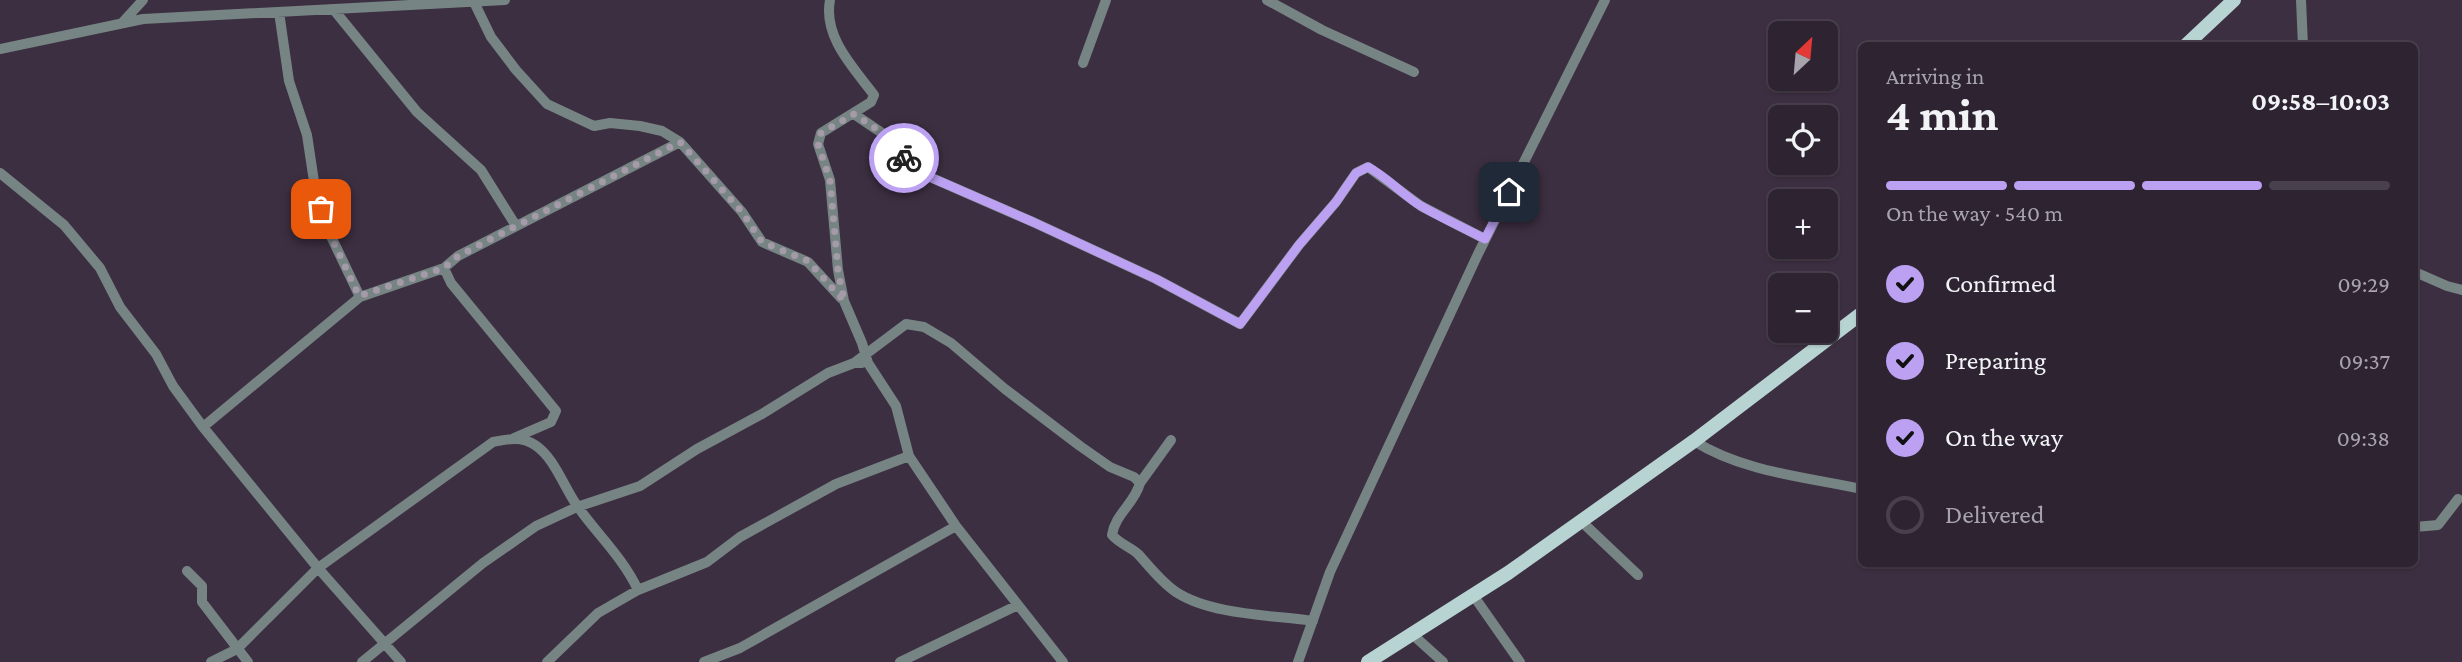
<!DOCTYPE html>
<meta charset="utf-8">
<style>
body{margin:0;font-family:"Crimson Pro",serif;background:#352b39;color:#f1f3f6;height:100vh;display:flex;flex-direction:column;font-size:26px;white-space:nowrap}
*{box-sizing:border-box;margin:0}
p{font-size:23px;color:#a7a4ab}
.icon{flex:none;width:38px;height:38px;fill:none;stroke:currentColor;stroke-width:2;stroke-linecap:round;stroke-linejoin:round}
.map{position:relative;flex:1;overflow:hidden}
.sheet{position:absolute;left:1858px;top:42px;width:560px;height:525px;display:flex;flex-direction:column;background:#2d2331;border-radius:10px;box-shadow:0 2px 5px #0004,0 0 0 2px #48404d}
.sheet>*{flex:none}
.needle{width:46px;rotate:26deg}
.fabs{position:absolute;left:1768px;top:21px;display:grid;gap:14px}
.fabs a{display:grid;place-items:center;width:70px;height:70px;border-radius:10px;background:#2d2331;box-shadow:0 2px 5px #0004,0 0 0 2px #48404d;font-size:35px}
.pin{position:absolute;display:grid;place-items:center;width:60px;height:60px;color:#fff;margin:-30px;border-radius:14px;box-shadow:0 4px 10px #0006}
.courier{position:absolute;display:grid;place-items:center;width:70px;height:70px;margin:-35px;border:5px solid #bca0f2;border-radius:50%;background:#fff;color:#222;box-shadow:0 2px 9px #0007}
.headline em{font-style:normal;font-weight:700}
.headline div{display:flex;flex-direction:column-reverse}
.headline{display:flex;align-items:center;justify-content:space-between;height:119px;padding:0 28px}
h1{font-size:46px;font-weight:700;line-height:52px}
.bar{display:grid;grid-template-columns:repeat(4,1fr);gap:10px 7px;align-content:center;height:84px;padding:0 28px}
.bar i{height:9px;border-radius:5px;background:#48404d}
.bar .current{background:#bca0f2}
.bar p{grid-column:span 4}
ol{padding:0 28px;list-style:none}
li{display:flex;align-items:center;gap:21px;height:77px}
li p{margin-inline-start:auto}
li .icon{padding:7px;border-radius:50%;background:#bca0f2;color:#111;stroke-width:4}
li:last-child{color:#a7a4ab}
li i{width:38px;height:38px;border:4px solid #48404d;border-radius:50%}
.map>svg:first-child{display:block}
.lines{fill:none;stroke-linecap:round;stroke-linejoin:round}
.minor{stroke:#778484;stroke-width:10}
.major{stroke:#b8d4d2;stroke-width:14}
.done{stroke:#a49aa8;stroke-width:7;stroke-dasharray:0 12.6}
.route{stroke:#bca0f2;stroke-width:9}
</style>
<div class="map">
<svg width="2462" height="662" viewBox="0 0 2462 662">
<rect width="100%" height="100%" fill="#3c2f41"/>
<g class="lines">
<path class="minor" d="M830,0C823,37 853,67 874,95L871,102L821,133L818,144L830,180L838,270L844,301L862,343L868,363L896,406L909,456L956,526L1063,662
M1267,0L1322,30L1414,72
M2301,0L2303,46
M474,2L491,37L516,70L547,104L594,126L610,123L640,126L662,131L680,142L742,212L762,242L808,262L841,298
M334,10L417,112L481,170L516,226
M279,12L289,81L307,135L315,188L328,230L360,297
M122,23L143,0
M0,49L143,19L505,0
M1083,63L1106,0
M854,114L882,133L916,171L1033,222L1156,279L1240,324L1299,245L1336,202L1356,173L1368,167L1421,206L1485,239
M0,173L64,225L100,268L120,307L156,354L173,386L203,427L318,568L401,662
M2415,272L2447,286L2462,290
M854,363L906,324L924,327L951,343L1005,389L1080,446L1110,467L1134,477L1140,483C1135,503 1115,514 1112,535C1120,544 1130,547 1138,554C1150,567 1161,582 1176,592C1211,615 1272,615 1313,621
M203,427L360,297L444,268
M514,438L551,422L556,411L451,283L444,268L458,256L680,142
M1694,441C1743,472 1806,477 1862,489
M1140,483L1171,440
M1581,521L1638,575
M2415,527L2438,525L2458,499
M187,571L202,586V602L248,662
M1473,595L1520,662
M1412,634L1443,662
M211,662L237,649L318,568L493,442C508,439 521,436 535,445C555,458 564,488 578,507C598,535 623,558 638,590
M362,662L483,563L536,526L577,507L640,486L697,449L762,414L828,373L854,363H862
M547,662L598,613L638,590L707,562L740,537L836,484L909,456
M704,662L740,648L956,526
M900,662L1018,605
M1298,662L1330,572L1478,254L1605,0"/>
<path class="major" d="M2185,46L2234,0
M1368,662L1508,573L1694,441L1862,313"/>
</g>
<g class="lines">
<path class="done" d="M321,209L328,230L359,296L444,268L458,256L680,142L742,212L762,242L808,261L844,301L838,270L830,180L818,144L821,133L854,114L881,132L904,158"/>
<path class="route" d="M904,158L916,171L1033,222L1156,279L1240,324L1299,245L1336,202L1356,173L1368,167C1387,177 1403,195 1421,206C1442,218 1464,228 1485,239L1509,192"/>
</g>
</svg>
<div class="fabs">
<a><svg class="needle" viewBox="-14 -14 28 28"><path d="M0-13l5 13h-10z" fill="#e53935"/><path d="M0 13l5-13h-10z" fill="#a7a4ab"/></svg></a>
<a><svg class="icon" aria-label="locate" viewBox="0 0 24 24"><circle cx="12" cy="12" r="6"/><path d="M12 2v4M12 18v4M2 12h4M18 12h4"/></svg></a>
<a>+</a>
<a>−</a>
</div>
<div class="pin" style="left:321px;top:209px;background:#ea580c"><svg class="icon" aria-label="bag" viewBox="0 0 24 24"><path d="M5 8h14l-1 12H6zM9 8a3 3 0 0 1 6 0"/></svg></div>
<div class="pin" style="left:1509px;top:192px;background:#1f2937"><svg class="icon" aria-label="home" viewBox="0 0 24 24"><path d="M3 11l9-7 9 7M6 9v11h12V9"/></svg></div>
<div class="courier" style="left:904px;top:158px"><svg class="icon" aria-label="bike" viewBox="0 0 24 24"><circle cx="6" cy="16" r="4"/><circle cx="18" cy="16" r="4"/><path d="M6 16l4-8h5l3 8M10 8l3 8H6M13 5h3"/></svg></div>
<section class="sheet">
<div class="headline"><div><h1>4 min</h1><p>Arriving in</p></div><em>09:58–10:03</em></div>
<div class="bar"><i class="current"></i><i class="current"></i><i class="current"></i><i></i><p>On the way · 540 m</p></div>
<ol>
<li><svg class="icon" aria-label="check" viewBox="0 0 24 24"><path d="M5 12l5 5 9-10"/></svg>Confirmed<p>09:29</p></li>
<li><svg class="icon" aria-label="check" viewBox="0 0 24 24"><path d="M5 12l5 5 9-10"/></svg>Preparing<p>09:37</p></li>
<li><svg class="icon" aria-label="check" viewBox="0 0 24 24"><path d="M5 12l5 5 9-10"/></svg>On the way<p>09:38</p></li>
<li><i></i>Delivered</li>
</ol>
</section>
</div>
